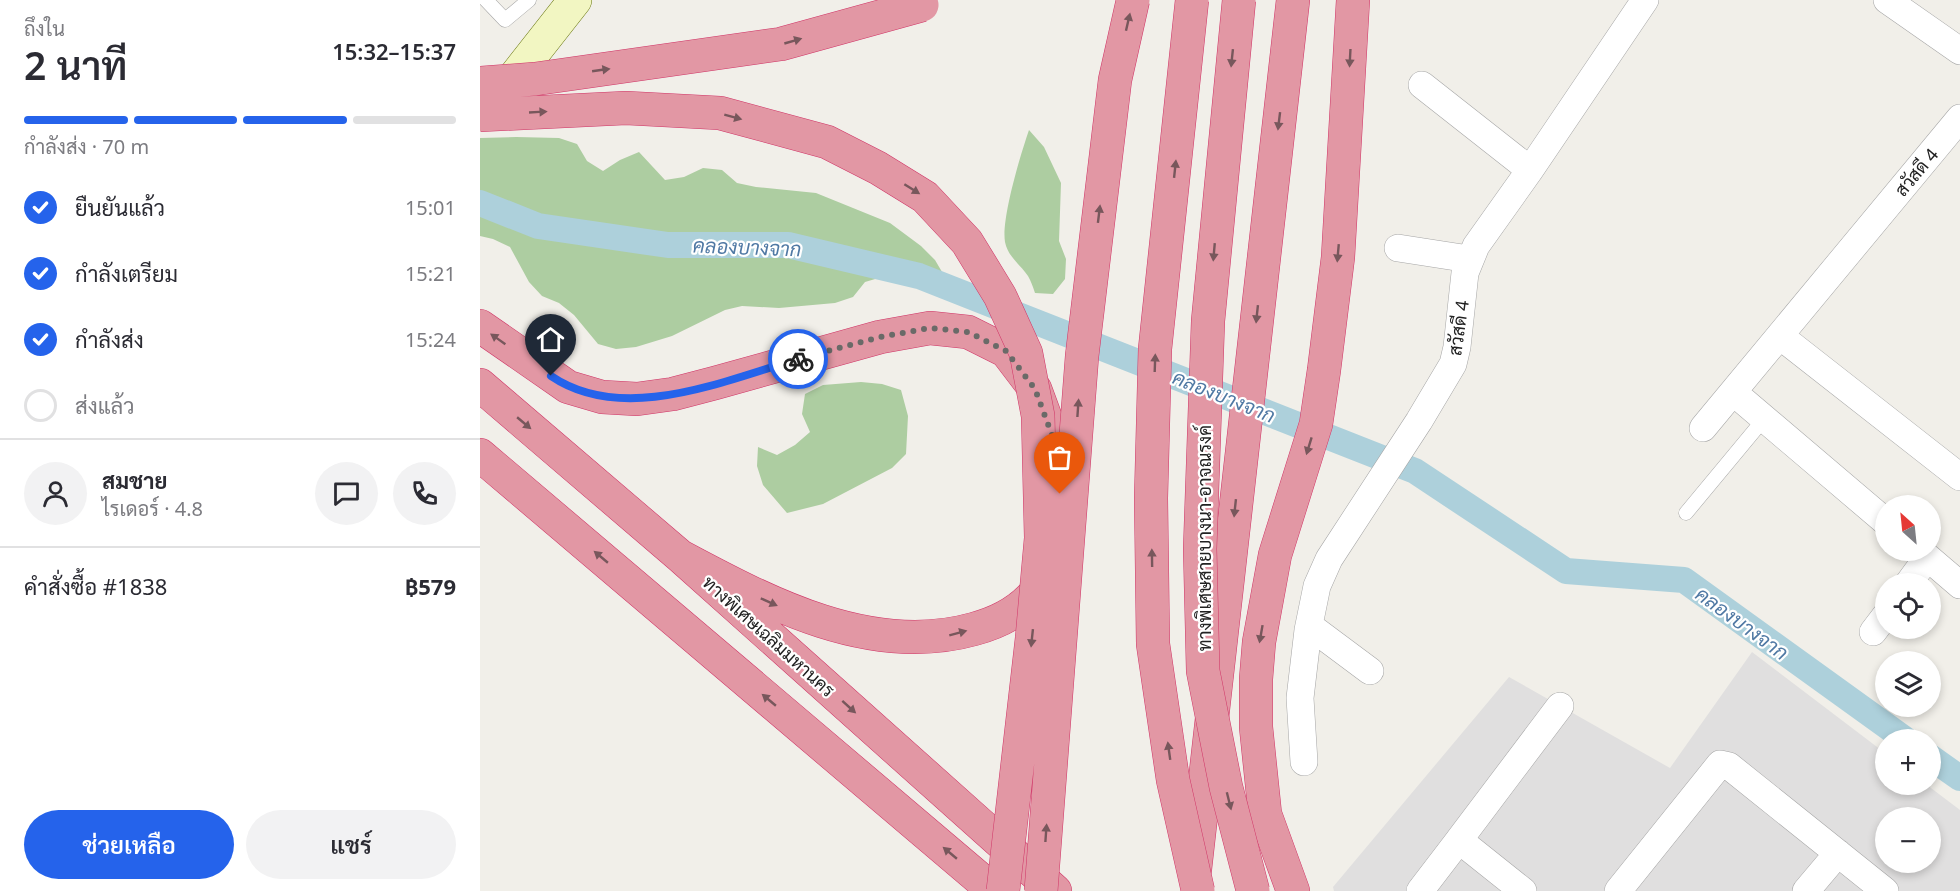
<!DOCTYPE html>
<html lang="th">
<meta charset="utf-8">
<style>
body{margin:0;font-family:"Noto Sans",Sarabun,sans-serif;background:#f2f2f3;color:#2b2b33;height:100vh;display:flex;flex-direction:column;font-size:22px;white-space:nowrap}
*{box-sizing:border-box;margin:0}
p{font-size:20px;color:#7c7c81}
.icon{flex:none;width:33px;height:33px;fill:none;stroke:currentColor;stroke-width:2;stroke-linecap:round;stroke-linejoin:round}
.map{position:relative;flex:1;overflow:hidden}
.sheet{display:flex;flex-direction:column;background:#fff;width:480px}
.sheet>*{flex:none}
.needle{width:39px;rotate:333deg}
.controls{position:absolute;left:1395px;top:495px;display:grid;gap:12px}
.controls a{display:grid;place-items:center;width:66px;height:66px;border-radius:50%;background:#fff;box-shadow:0 3px 9px #0003;font-size:30px}
.pin{position:absolute;display:grid;place-items:center;width:51px;height:51px;color:#fff;margin:-62px -26px;border-radius:50% 50% 50% 0;rotate:-45deg;box-shadow:0 0 6px #0007}
.pin .icon{rotate:45deg}
.courier{position:absolute;display:grid;place-items:center;width:60px;height:60px;margin:-30px;border:4px solid #2563eb;border-radius:50%;background:#fff;color:#222;box-shadow:0 2px 8px #0007}
.head em{font-style:normal;font-weight:600}
.head div{display:flex;flex-direction:column-reverse}
.head{display:flex;align-items:center;justify-content:space-between;height:102px;padding:0 24px}
h1{font-size:39px;font-weight:600;line-height:45px}
.bar{display:grid;grid-template-columns:repeat(4,1fr);gap:9px 6px;align-content:center;height:72px;padding:0 24px}
.bar i{height:8px;border-radius:4px;background:#e1e1e2}
.bar .on{background:#2563eb}
.bar p{grid-column:span 4}
.line{display:flex;align-items:center;gap:15px;padding:0 24px;border-top:2px solid #e1e1e2}
.line div{flex:1}
.round{display:grid;place-items:center;flex:none;width:63px;height:63px;border-radius:32px;background:#f2f2f3}
ol{padding:0 24px;list-style:none}
li{display:flex;align-items:center;gap:18px;height:66px}
li p{margin-inline-start:auto}
li .icon{padding:6px;border-radius:50%;background:#2563eb;color:#fff;stroke-width:4}
li:last-child{color:#7c7c81}
li i{width:33px;height:33px;border:3px solid #e1e1e2;border-radius:50%}
.primary-button{display:flex;gap:12px;margin-top:auto;padding:12px 24px}
.primary-button a{flex:1;height:69px;border-radius:36px;background:#2563eb;color:#fff;font-size:24px;font-weight:600;line-height:69px;text-align:center}
.primary-button a+a{background:#f2f2f3;color:#2b2b33}
main{display:flex;flex:1;min-height:0}
.map>svg:first-child{display:block}
.residential{fill:#e0dfdf;fill-rule:evenodd}
.forest{fill:#adcda1}
.lines{fill:none;stroke-linecap:round;stroke-linejoin:round}
.canal{stroke:#add0db;stroke-width:26}
.lane-casing{stroke:#a6a6a6;stroke-width:15}
.street-casing{stroke:#a6a6a6;stroke-width:28}
.secondary-casing{stroke:#67750d;stroke-width:34}
.highway-casing{stroke:#d03567;stroke-width:34}
.lane{stroke:#fff;stroke-width:14}
.street{stroke:#fff;stroke-width:27}
.secondary{stroke:#f2f6c2;stroke-width:33}
.highway{stroke:#e297a4;stroke-width:33}
.highway-bridge-casing{stroke:#d03567;stroke-width:34;stroke-linecap:butt}
.highway-bridge{stroke:#e297a4;stroke-width:33}
.oneway{fill:#78575c}
.done{stroke:#6a6a68;stroke-width:6;stroke-dasharray:0 10.8}
.route{stroke:#2563eb;stroke-width:8}
.labels{text-anchor:middle;dominant-baseline:central;stroke-width:4.5;stroke-linejoin:round;paint-order:stroke}
.street-label{font-size:18px;fill:#222;stroke:#fff}
.water-label{font-size:20px;font-style:italic;fill:#5079a4;stroke:#fff}
</style>
<main>
<section class="sheet">
<div class="head"><div><h1>2 นาที</h1><p>ถึงใน</p></div><em>15:32–15:37</em></div>
<div class="bar"><i class="on"></i><i class="on"></i><i class="on"></i><i></i><p>กำลังส่ง · 70 m</p></div>
<ol>
<li><svg class="icon" aria-label="check" viewBox="0 0 24 24"><path d="M5 12l5 5 9-10"/></svg>ยืนยันแล้ว<p>15:01</p></li>
<li><svg class="icon" aria-label="check" viewBox="0 0 24 24"><path d="M5 12l5 5 9-10"/></svg>กำลังเตรียม<p>15:21</p></li>
<li><svg class="icon" aria-label="check" viewBox="0 0 24 24"><path d="M5 12l5 5 9-10"/></svg>กำลังส่ง<p>15:24</p></li>
<li><i></i>ส่งแล้ว</li>
</ol>
<div class="line" style="height:108px"><a class="round"><svg class="icon" aria-label="person" viewBox="0 0 24 24"><circle cx="12" cy="8" r="4"/><path d="M4 21q1-7 8-7t8 7"/></svg></a><div><b>สมชาย</b><p>ไรเดอร์ · 4.8</p></div><a class="round"><svg class="icon" aria-label="chat" viewBox="0 0 24 24"><path d="M4 5h16v11H9l-5 4z"/></svg></a><a class="round"><svg class="icon" aria-label="phone" viewBox="0 0 24 24"><path d="M5 4h4l2 5-3 2q2 4 5 5l2-3 5 2v4C11 20 4 13 5 4z"/></svg></a></div>
<div class="line" style="height:78px"><div>คำสั่งซื้อ #1838</div><b>฿579</b></div>
<div class="primary-button"><a>ช่วยเหลือ</a><a>แชร์</a></div>
</section>
<div class="map">
<svg width="1480" height="891" viewBox="0 0 1480 891">
<rect width="100%" height="100%" fill="#f1efe9"/>
<path class="residential" d="M1272,652L1405,753L1406,784L1447,785L1480,810V891H854L853,887L1029,677L1190,768ZM1406,818H1450V862H1406Z"/>
<path class="forest" d="M549,130L564,147L581,183L579,241L586,259L585,279L573,294L555,293C553,287 551,281 548,276C540,264 528,257 525,242C521,219 541,153 549,130Z
M36,137L79,138L97,144L107,161L123,171L140,160L159,152L185,180L204,177L223,168L242,170L257,183L276,187L336,193L410,223L441,246L455,260L465,277H402L385,282L373,297L355,303L299,308L262,306L245,310L192,336L156,347L136,349L118,344L94,315L79,303L62,296L49,282L30,247L13,239L0,236V138Z
M381,382L402,384L421,390L428,416L426,454L412,468L343,504L307,513L283,485L277,466L278,447L297,455L315,445L330,432L322,414L325,394L343,385Z"/>
<g class="lines">
<path class="canal" d="M0,203L58,226L188,245H308L439,276L935,471L1086,571L1204,580L1426,740
M1450,757L1480,778"/>
<g class="lane-casing">
<path id="lane" d="M6,0L25,20L49,0
M1206,513L1284,419"/>
</g>
<g class="street-casing">
<path id="street" d="M1407,0L1480,51
M942,85L1050,170
M918,248L989,259
M1300,336L1480,477
M1253,392L1406,522
M1223,428L1480,118
M1439,550L1480,585
M1428,584L1447,558
M1393,632L1406,615
M890,671L831,627L828,630L837,586L849,559L939,421L973,364L977,347L985,273L996,246L1050,170L1165,0
M824,762L820,698L828,630
M940,891L979,840
M1043,891L979,840L1080,706
M1138,891L1240,764L1249,766L1405,891
M1326,891L1358,853"/>
</g>
<g class="secondary-casing">
<path id="secondary" d="M18,98L95,0"/>
</g>
<g class="highway-casing">
<path id="highway" d="M0,326L88,387L122,397L157,399L193,394L235,383L400,337L450,328L488,332L526,351L555,389L576,446L580,507
M0,385L200,556L575,891
M0,455L514,891
M200,556C288,603 391,658 494,629C524,621 551,605 566,577
M715,869L813,0
M813,891L785,814L776,727V679L779,642L795,555L836,424L844,370L858,257L873,0"/>
</g>
<use href="#lane" class="lane"/>
<use href="#street" class="street"/>
<use href="#secondary" class="secondary"/>
<use href="#highway" class="highway"/>
<g class="highway-bridge-casing">
<path id="highway-bridge" d="M712,0L675,349L671,498L673,644L693,780L718,891
M759,0L728,321L720,549L723,671L746,787L773,891
M0,83L55,79L301,44L442,5
M0,115L146,108L240,113L347,142L398,168L445,197L487,242L520,296L546,353L558,416L561,538L552,638L523,891
M561,891L602,356L635,80L653,0"/>
</g>
<use href="#highway-bridge" class="highway-bridge"/>
</g>
<defs><path id="oneway-solid" d="M-6-.8H1V-3.2L6.5 0L1 3.2V.8H-6Z" transform="scale(1.5)"/></defs>
<g class="oneway">
<use href="#oneway-solid" transform="translate(648 22) rotate(-77)"/>
<use href="#oneway-solid" transform="translate(313 41) rotate(-16)"/>
<use href="#oneway-solid" transform="translate(752 58) rotate(96)"/>
<use href="#oneway-solid" transform="translate(870 58) rotate(93)"/>
<use href="#oneway-solid" transform="translate(121 70) rotate(-8)"/>
<use href="#oneway-solid" transform="translate(58 112) rotate(-3)"/>
<use href="#oneway-solid" transform="translate(253 117) rotate(15)"/>
<use href="#oneway-solid" transform="translate(799 121) rotate(97)"/>
<use href="#oneway-solid" transform="translate(695 169) rotate(-84)"/>
<use href="#oneway-solid" transform="translate(432 189) rotate(32)"/>
<use href="#oneway-solid" transform="translate(619 214) rotate(-83)"/>
<use href="#oneway-solid" transform="translate(734 252) rotate(95)"/>
<use href="#oneway-solid" transform="translate(858 253) rotate(95)"/>
<use href="#oneway-solid" transform="translate(777 314) rotate(96)"/>
<use href="#oneway-solid" transform="translate(18 339) rotate(-145)"/>
<use href="#oneway-solid" transform="translate(675 363) rotate(-88)"/>
<use href="#oneway-solid" transform="translate(598 408) rotate(-86)"/>
<use href="#oneway-solid" transform="translate(44 423) rotate(40)"/>
<use href="#oneway-solid" transform="translate(829 446) rotate(107)"/>
<use href="#oneway-solid" transform="translate(755 508) rotate(96)"/>
<use href="#oneway-solid" transform="translate(121 557) rotate(-140)"/>
<use href="#oneway-solid" transform="translate(672 558) rotate(-91)"/>
<use href="#oneway-solid" transform="translate(289 602) rotate(24)"/>
<use href="#oneway-solid" transform="translate(478 633) rotate(-15)"/>
<use href="#oneway-solid" transform="translate(781 634) rotate(100)"/>
<use href="#oneway-solid" transform="translate(552 638) rotate(96)"/>
<use href="#oneway-solid" transform="translate(289 700) rotate(-140)"/>
<use href="#oneway-solid" transform="translate(369 707) rotate(42)"/>
<use href="#oneway-solid" transform="translate(689 751) rotate(-98)"/>
<use href="#oneway-solid" transform="translate(749 801) rotate(76)"/>
<use href="#oneway-solid" transform="translate(566 833) rotate(-86)"/>
<use href="#oneway-solid" transform="translate(470 853) rotate(-140)"/>
</g>
<g class="lines">
<path class="done" d="M318,359L400,337L450,328L488,332L526,351L555,389L576,446L580,494"/>
<path class="route" d="M71,376C143,425 243,381 318,359"/>
</g>
<g class="labels">
<g class="street-label">
<text transform="translate(1436 172) rotate(-50)">สวัสดี 4</text>
<text transform="translate(978 328) rotate(-82)">สวัสดี 4</text>
<text transform="translate(724 538) rotate(-90)">ทางพิเศษสายบางนา-อาจณรงค์</text>
<text transform="translate(289 636) rotate(42)">ทางพิเศษเฉลิมมหานคร</text>
</g>
<g class="water-label">
<text transform="translate(267 247) rotate(2)">คลองบางจาก</text>
<text transform="translate(744 396) rotate(22)">คลองบางจาก</text>
<text transform="translate(1262 623) rotate(36)">คลองบางจาก</text>
</g>
</g>
</svg>
<div class="controls">
<a><svg class="needle" viewBox="-14 -14 28 28"><path d="M0-13l5 13h-10z" fill="#e53935"/><path d="M0 13l5-13h-10z" fill="#7c7c81"/></svg></a>
<a><svg class="icon" aria-label="locate" viewBox="0 0 24 24"><circle cx="12" cy="12" r="6"/><path d="M12 2v4M12 18v4M2 12h4M18 12h4"/></svg></a>
<a><svg class="icon" aria-label="layers" viewBox="0 0 24 24"><path d="M12 4l9 5-9 5-9-5zM3 14l9 5 9-5"/></svg></a>
<a>+</a>
<a>−</a>
</div>
<div class="pin" style="left:580px;top:494px;background:#ea580c"><svg class="icon" aria-label="bag" viewBox="0 0 24 24"><path d="M5 8h14l-1 12H6zM9 8a3 3 0 0 1 6 0"/></svg></div>
<div class="pin" style="left:71px;top:376px;background:#1f2937"><svg class="icon" aria-label="home" viewBox="0 0 24 24"><path d="M3 11l9-7 9 7M6 9v11h12V9"/></svg></div>
<div class="courier" style="left:318px;top:359px"><svg class="icon" aria-label="bike" viewBox="0 0 24 24"><circle cx="6" cy="16" r="4"/><circle cx="18" cy="16" r="4"/><path d="M6 16l4-8h5l3 8M10 8l3 8H6M13 5h3"/></svg></div>
</div>
</main>
